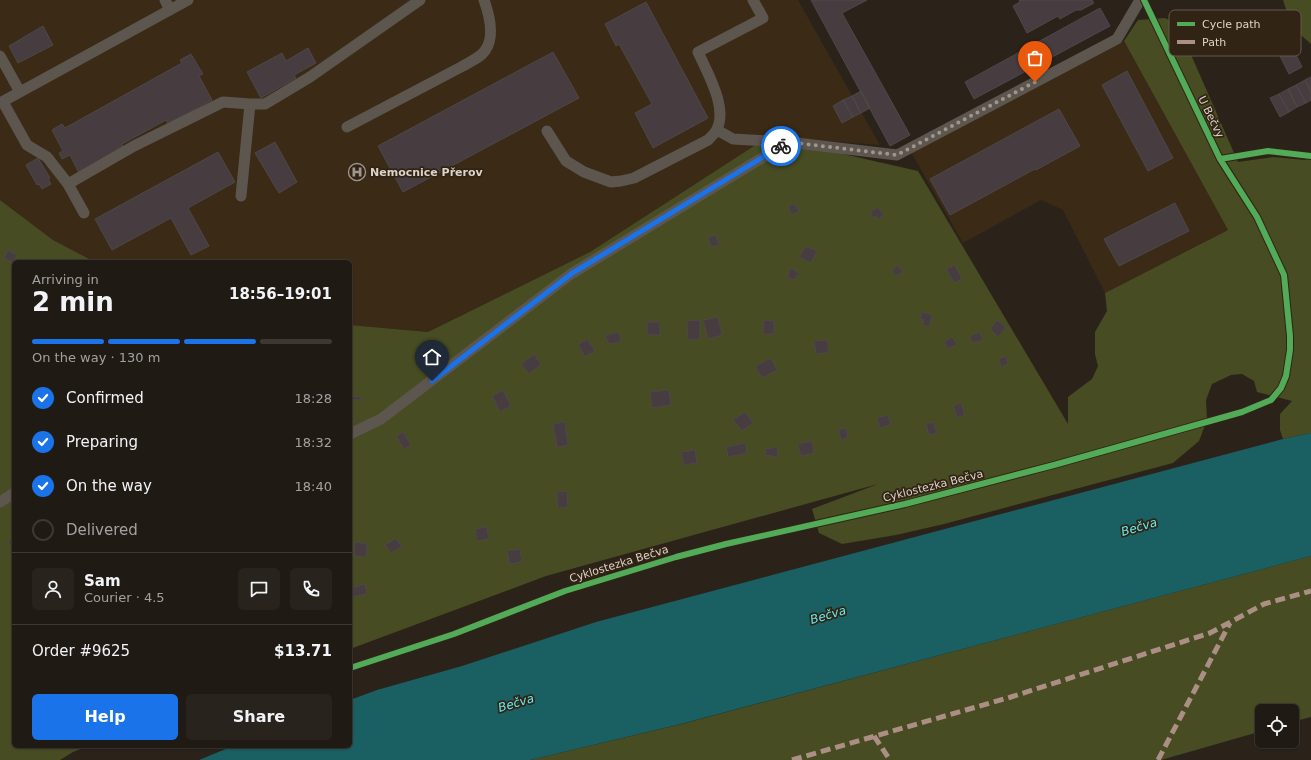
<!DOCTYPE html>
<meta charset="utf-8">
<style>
body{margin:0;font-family:"DejaVu Sans",sans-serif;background:#28231d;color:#f1f3f6;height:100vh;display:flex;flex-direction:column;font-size:15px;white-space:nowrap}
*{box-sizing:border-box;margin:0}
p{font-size:13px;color:#a2a1a0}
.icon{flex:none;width:22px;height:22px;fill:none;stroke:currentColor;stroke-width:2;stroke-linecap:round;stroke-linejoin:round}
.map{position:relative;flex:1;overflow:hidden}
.panel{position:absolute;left:12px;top:260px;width:340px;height:488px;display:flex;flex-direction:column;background:#201a14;border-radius:6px;box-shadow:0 1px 3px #0004,0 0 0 1px #3d3834}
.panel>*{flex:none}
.controls{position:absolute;left:1255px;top:704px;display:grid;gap:8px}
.controls a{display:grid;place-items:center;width:44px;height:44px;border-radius:6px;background:#201a14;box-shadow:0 1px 3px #0004,0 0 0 1px #3d3834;font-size:20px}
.pin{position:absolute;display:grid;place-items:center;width:34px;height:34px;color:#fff;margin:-41px -17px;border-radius:50% 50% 50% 0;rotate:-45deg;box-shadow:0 0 4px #0007}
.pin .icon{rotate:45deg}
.courier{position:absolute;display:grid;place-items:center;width:40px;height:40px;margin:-20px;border:3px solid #1a73e8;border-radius:50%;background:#fff;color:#222;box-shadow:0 1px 5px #0007}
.summary em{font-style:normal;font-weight:600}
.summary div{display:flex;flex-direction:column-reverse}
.summary{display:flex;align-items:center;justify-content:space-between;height:68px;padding:0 20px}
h1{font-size:26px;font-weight:600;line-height:30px}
.bar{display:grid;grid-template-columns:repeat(4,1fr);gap:6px 4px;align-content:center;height:48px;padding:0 20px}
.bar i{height:5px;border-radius:3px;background:#3d3834}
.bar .on{background:#1a73e8}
.bar p{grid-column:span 4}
.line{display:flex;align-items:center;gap:10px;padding:0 20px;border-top:1px solid #3d3834}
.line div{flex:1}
.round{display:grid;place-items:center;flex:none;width:42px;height:42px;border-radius:6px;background:#28231d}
ol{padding:0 20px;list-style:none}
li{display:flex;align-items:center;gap:12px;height:44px}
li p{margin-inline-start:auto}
li .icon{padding:4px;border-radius:50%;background:#1a73e8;color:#fff;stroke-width:4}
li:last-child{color:#a2a1a0}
li i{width:22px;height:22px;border:2px solid #3d3834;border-radius:50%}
.button{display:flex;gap:8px;margin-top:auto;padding:8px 20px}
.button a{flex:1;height:46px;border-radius:6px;background:#1a73e8;color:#fff;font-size:16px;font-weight:600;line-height:46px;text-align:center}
.button a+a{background:#28231d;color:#f1f3f6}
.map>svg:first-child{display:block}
.built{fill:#3a2a16}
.green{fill:#474c23}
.water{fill:#1a5f61}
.building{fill:#473c40;stroke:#4e4847}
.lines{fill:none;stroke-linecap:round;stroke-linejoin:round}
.lane{stroke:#5c564f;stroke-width:11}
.quiet{stroke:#ac8f84;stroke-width:5;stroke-dasharray:10 5;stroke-linecap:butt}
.cycleway-casing{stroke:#312414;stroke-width:8}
.cycleway{stroke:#51ab58;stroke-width:6}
.done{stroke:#9e958c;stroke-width:4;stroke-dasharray:0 7.2}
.route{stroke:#1a73e8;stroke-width:5}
.labels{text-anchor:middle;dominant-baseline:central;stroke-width:3.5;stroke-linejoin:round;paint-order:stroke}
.street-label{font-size:11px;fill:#dcd3c9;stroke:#312414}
.poi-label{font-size:11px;font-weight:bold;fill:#dcd3c9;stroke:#312414;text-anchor:start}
.water-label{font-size:12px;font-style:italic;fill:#63edf3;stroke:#312414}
.key{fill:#312414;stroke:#64594a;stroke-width:1}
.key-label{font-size:11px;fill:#dcd3c9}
</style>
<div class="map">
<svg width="1311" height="760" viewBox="0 0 1311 760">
<rect width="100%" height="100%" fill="#2b231a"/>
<path class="built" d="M0,0H798L880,145L768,137L590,252L428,332L350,325V262H95L53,240L0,200Z
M1124,41L1228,230L1105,293L1063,210L1041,200L963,243L911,152Z"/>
<path class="green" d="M1283,0H1311V44L1292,27Z
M1165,18L1178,25L1238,162L1273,157L1305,160L1311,154V433L1283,439L1280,430V414L1292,401L1257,392L1254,381L1242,374L1231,375L1212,384L1206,400L1207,420L1199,441L1173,463L944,524L896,535L842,544L819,533L812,509L878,484L546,576L350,649V325L428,332L590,252L768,137L918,171L1068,424V397L1092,379L1098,366L1095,354V332L1107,311L1105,293L1228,230L1124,41L1138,20Z
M0,200L53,240L95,262H14V746H88L73,752L60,760H0Z
M1311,556V717L1292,722V711H1262V731L1161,760H530L682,724Z"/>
<path class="water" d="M1311,433V556L681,724L530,760H199L233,746H350V700L377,690L462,666L596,622L1283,439Z"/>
<path class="building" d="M811,0H867L842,13L910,135L890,146Z
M1019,0H1092L1094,3L1081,10H1076L1060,19L1058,16L1027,33L1013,6L1020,2Z
M646,2L708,118L653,148L635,113L652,104L619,44L616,46L605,24Z
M1100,8L1110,26L974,99L965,82Z
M1277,17L1302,67L1289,74L1264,24Z
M43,26L53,45L18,63L9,46Z
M308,48L316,63L294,75L296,78L261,98L247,72L282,53L286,61Z
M553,52L579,98L403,192L378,146Z
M191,54L203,74L199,76L212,100L168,124L166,120L122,144L123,148L79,173L70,155L62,159L59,153L63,151L52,130L62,124L65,128L182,63L180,60Z
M1127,71L1173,158L1148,171L1102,85Z
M1311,77V92L1305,80Z
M1305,80L1311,92V100L1306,103L1296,85Z
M1296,85L1306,103L1297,107L1288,89Z
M1288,89L1297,107L1289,112L1279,94Z
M861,91L870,108L861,113L852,96Z
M1279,94L1289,112L1280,117L1270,98Z
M852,96L861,113L853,117L843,100Z
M843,100L853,117L842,123L833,106Z
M1059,109L1080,146L1036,170L1035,169L950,215L930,179Z
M275,142L297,182L279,193L255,153Z
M218,152L235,182L188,208L209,246L191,255L171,218L112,250L95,219Z
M38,158L50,178L48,179L51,184L42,189L39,184L37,185L26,165Z
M794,203L799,211L792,215L788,207Z
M1175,203L1189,231L1119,266L1104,239Z
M878,207L884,216L878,219L876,216L873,218L870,212Z
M716,235L719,245L711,247L708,237Z
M806,246L817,251L811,263L799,257Z
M8,250L17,255L13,263L4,258Z
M898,265L903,272L896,276L892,270Z
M955,265L962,279L954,283L946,269Z
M791,268L799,273L794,280L787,277Z
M922,312L932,315L929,327L922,325L924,320L920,319Z
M718,317L722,335L708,339L703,320Z
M700,320V339L688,340L687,321Z
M764,320L774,321V334H763Z
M997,320L1006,327L998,337L990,329Z
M647,322H660V335H647Z
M619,332L621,342L609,344L605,335Z
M980,332L983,340L972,343L970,336Z
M952,337L957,344L948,349L944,342Z
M587,339L595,351L585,357L578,345Z
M827,340L829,352L816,354L814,341Z
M534,354L541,364L529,374L521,364Z
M1006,356L1008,364L1001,367L999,359Z
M771,358L777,370L762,378L755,366Z
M503,390L511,406L500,412L492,396Z
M669,390L671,405L652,408L650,392Z
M350,396L361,397V400H350Z
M961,403L965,415L958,418L953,406Z
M745,412L753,423L742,431L733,420Z
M888,415L891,425L880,428L877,418Z
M565,422L568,445L557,447L553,424Z
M933,422L937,433L929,435L926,424Z
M846,428L848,437L841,440L838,430Z
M403,432L411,445L404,449L396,436Z
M812,441L814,453L801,456L798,444Z
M745,443L747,453L728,457L726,447Z
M777,447L778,456L771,457V455L766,456L765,449Z
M695,450L697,463L684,465L681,452Z
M567,491L568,507L558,508L557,492Z
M487,527L489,539L477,541L475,529Z
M14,535V548L8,543Z
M396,538L402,547L391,553L385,545Z
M355,542L367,544L366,557L354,556Z
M520,549L522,562L510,564L507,551Z
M365,584L367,594L352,597L350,588Z"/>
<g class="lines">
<path class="lane" d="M165,0L170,10
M0,56L20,92
M3,102L27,145L47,157L68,184L134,146L223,102L250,104H265L310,77L420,0
M0,103L188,0
M347,127L463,66C471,61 482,57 486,49C495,35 489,14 484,0
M717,130L733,139L788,142L897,155L1117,39L1140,0
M547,131L566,161L584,172L611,182L621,181L634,178L708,140C711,137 714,134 716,131C729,109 707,72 698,52L763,18L753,0
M68,184L84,213
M241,196L250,104
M350,434L381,419L571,274L788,142
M0,502L14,493"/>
<path class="quiet" d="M874,736L890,760
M792,760L1011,697L1210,633L1264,604L1311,591
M1158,760L1230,623"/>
<g class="cycleway-casing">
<path id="cycleway" d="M1220,159L1268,151L1311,156
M350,668L454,634L565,591L676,557L726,544L905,504L1054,465L1242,412L1271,400L1281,388L1286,376L1290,350V336L1284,275L1257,217L1220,159L1144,0"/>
</g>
<use href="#cycleway" class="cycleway"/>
</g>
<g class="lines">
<path class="done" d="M781,146L788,142L897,155L1035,82"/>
<path class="route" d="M432,381L571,274L781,146"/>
</g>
<defs>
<g id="hospital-ring" transform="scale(0.9)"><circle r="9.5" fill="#312414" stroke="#9e958c" stroke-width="1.5"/><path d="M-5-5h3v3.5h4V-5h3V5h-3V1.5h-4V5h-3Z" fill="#9e958c"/></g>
</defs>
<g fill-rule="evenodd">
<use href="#hospital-ring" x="357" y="172"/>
</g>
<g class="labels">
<g class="street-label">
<text transform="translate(1211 117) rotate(64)">U Bečvy</text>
<text transform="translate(933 486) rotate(-14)">Cyklostezka Bečva</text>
<text transform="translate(619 564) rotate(-17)">Cyklostezka Bečva</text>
</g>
<g class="poi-label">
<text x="370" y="172">Nemocnice Přerov</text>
</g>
<g class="water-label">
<text transform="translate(1139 527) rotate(-16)">Bečva</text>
<text transform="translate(828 615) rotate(-16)">Bečva</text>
<text transform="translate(516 703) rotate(-16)">Bečva</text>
</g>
</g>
<rect x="1169" y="10" width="132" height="46" rx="6" class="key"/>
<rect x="1177" y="22" width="18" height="4" fill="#51ab58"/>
<rect x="1177" y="40" width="18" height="4" fill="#ac8f84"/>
<g class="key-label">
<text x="1202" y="28">Cycle path</text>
<text x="1202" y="46">Path</text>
</g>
</svg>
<div class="controls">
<a><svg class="icon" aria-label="locate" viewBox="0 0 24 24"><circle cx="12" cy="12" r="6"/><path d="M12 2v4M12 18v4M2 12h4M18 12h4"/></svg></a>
</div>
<div class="pin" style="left:1035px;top:82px;background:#ea580c"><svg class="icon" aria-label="bag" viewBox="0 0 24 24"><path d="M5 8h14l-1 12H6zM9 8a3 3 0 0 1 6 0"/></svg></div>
<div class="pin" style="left:432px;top:381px;background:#1f2937"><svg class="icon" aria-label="home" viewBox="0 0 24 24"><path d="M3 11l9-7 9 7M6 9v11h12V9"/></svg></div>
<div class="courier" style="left:781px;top:146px"><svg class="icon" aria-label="bike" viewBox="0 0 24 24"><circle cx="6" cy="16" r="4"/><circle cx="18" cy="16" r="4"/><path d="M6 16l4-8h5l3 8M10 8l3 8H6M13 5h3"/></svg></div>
<section class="panel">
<div class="summary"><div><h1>2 min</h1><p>Arriving in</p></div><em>18:56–19:01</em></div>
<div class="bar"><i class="on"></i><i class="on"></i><i class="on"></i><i></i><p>On the way · 130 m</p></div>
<ol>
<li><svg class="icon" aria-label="check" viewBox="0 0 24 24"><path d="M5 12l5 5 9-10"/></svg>Confirmed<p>18:28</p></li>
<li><svg class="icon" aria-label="check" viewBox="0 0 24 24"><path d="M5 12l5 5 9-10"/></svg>Preparing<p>18:32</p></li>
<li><svg class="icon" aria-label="check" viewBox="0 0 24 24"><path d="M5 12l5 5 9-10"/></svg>On the way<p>18:40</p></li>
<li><i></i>Delivered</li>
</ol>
<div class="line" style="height:72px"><a class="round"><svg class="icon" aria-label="person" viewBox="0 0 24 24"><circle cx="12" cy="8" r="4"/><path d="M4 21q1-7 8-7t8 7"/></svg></a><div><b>Sam</b><p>Courier · 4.5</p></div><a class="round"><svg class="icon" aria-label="chat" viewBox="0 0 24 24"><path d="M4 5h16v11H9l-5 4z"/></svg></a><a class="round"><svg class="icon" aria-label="phone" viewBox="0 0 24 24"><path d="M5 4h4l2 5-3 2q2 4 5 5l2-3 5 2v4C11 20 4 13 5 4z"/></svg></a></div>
<div class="line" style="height:52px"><div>Order #9625</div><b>$13.71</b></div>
<div class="button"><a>Help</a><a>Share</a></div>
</section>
</div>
